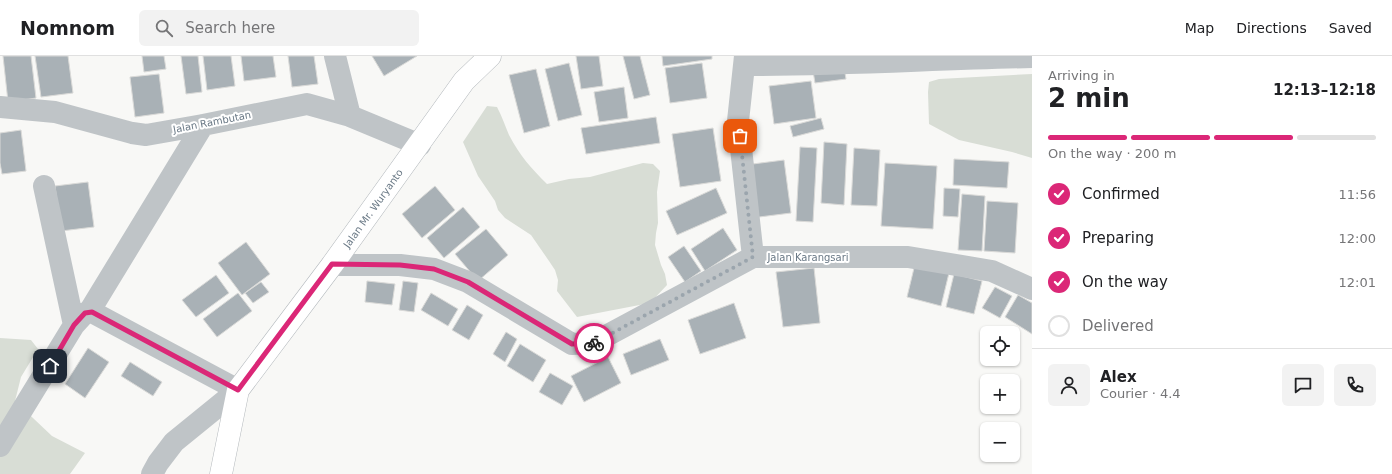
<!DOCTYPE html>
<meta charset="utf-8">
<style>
body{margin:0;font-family:"DejaVu Sans",sans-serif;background:#f2f2f2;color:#202124;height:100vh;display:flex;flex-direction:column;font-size:15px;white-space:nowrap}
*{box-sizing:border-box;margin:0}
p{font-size:13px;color:#757577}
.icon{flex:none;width:22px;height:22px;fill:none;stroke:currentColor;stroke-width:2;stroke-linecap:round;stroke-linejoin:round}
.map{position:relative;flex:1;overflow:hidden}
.drawer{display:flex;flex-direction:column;background:#fff;width:360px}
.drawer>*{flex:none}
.tools{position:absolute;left:980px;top:270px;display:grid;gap:8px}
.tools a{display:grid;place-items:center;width:40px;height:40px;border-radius:6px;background:#fff;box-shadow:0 1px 3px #0004;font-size:20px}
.pin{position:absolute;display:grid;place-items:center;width:34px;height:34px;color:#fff;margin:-17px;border-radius:8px;box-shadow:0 2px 6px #0006}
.courier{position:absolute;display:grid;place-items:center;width:40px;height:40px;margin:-20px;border:3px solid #db2777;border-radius:50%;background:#fff;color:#222;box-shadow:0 1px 5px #0007}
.summary em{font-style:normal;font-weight:700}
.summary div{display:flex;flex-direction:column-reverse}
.summary{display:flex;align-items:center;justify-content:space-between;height:68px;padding:0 16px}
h1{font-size:26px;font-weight:700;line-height:30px}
.bar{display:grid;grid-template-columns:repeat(4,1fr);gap:6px 4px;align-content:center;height:48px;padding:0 16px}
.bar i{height:5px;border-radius:3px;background:#e0e0e0}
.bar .selected{background:#db2777}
.bar p{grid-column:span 4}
.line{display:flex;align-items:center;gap:10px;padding:0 16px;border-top:1px solid #e0e0e0}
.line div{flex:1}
.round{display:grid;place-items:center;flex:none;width:42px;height:42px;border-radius:6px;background:#f2f2f2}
ol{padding:0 16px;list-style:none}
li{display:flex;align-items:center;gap:12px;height:44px}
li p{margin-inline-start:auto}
li .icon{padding:4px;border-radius:50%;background:#db2777;color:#fff;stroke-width:4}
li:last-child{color:#757577}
li i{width:22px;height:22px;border:2px solid #e0e0e0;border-radius:50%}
header{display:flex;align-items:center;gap:24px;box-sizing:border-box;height:56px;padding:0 20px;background:#fff;border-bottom:1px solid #e0e0e0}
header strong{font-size:19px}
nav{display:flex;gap:22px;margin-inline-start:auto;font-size:14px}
.search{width:280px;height:36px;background:#f2f2f2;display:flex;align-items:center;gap:10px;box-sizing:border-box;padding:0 14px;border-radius:6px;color:#757577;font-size:15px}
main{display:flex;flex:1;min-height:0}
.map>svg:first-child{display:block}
.green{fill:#d8ddd5}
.building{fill:#a9b1b6;stroke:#dadad8}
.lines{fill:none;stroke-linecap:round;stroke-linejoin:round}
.primary-casing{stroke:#b3b8bc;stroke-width:23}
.minor{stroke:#bfc4c7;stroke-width:22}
.primary{stroke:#fff;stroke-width:22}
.done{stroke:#9ba5ad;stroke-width:4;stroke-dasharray:0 7.2}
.route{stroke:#db2777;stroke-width:5}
.labels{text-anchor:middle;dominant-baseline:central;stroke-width:4;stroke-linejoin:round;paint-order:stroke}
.street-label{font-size:10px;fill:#697885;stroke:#fff}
</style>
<header>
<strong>Nomnom</strong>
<div class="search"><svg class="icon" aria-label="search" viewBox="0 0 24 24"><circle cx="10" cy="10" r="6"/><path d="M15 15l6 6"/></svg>Search here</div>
<nav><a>Map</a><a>Directions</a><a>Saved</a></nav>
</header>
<main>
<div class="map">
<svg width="1032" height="418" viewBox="0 0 1032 418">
<rect width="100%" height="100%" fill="#f8f8f6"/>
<path class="green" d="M1032,18V102L1012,96L959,84L929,68L928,36L929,26L939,23Z
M487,50L497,51C502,60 505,70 509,79C520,100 531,112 547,128L569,123L590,121L643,107L653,108L660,115L657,136L658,167L656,177L655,189L661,209L665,218L667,229L650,247L577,261L557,235L558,224L555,214L549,205L531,179L505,162L498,154L495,145L478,120L463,86Z
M0,282L31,284L38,293L21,321L15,345L52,380L85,397L70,418H0Z"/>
<path class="building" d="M3,0H31L36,42L8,46Z
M35,0H68L73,37L41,41Z
M142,0H164L166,13L144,16Z
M181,0H198L202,36L186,38Z
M203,0H231L235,30L207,34Z
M241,0H273L276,21L244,25Z
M288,0H314L318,28L292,31Z
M372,0H417L384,20Z
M576,0H599L603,30L581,33Z
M623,0H640L650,39L634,43Z
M662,0H712V3L663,10Z
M569,7L582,59L558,65L545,13Z
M702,7L707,42L670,47L665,12Z
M844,11L846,23L815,27L813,15Z
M536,13L550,70L524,77L509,19Z
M159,18L164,57L135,61L130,21Z
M811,25L816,62L774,68L769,30Z
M624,31L628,62L599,66L594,36Z
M656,61L660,87L586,98L581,72Z
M821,62L824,73L793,81L790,70Z
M713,72L721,125L680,131L672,78Z
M21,74L26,115L2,118L0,107V77Z
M824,86L847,88L844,149L821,147Z
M800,91L817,92L813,166L796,165Z
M854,92L880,94L877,150L851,149Z
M954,103L1009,106L1007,132L953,129Z
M784,104L791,157L751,162L745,109Z
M885,107L937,110L933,173L881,170Z
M88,126L94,171L61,175L55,130Z
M435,130L455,154L422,182L402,158Z
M716,132L727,157L677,179L666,155Z
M944,132L960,133L958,161L943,160Z
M962,138L985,140L982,195L958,194Z
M987,145L1018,147L1015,197L984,195Z
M463,151L480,171L444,202L427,182Z
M723,172L737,194L705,215L691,193Z
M486,173L508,199L478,225L455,198Z
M246,186L270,218L242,239L218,207Z
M684,190L701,215L685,226L668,201Z
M915,208L949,217L941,250L907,241Z
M814,212L820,267L783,271L776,216Z
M954,218L982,225L974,258L946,251Z
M216,219L229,237L196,261L182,244Z
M367,225L395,228L392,249L365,246Z
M403,225L418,227L414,256L399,254Z
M261,226L269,236L253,247L245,237Z
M995,231L1012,240L1000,262L982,252Z
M238,237L252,255L217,281L203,263Z
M431,237L458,253L448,270L421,254Z
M1018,239L1032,247V278L1005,261Z
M734,247L746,282L700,298L688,264Z
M467,249L483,259L469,284L452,274Z
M506,276L517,283L505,306L493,298Z
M660,283L669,304L631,319L623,298Z
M520,288L546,304L533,326L507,310Z
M88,292L109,306L85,342L65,328Z
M608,301L621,327L584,346L571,320Z
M130,306L162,326L153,340L121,320Z
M550,317L573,330L562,349L539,336Z"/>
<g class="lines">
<g class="primary-casing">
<g id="primary">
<path id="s1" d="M221,418L238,334L332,209L464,25L490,0"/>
</g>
</g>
<path class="minor" d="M335,0L350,60
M745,0L738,65L753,201
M745,9C840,9 936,3 1032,1
M0,51L55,56L132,77L146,79L203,69L307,48L350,60L420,89
M44,130L74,269
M332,209H400L434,213L468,226L572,288L593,287L753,201H908L992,215L1032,233
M89,256L203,69
M0,390L74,269L85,257L92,256L238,334L174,386L158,407L152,418"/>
<use href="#primary" class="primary"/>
</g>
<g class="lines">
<path class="done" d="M594,287L753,201L740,80"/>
<path class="route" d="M50,310L74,269L85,257L92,256L238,334L332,208L400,209L434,213L468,226L572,288L594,287"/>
</g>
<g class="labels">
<g class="street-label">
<text transform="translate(212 66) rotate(-11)">Jalan Rambutan</text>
<text stroke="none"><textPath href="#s1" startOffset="312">Jalan Mr. Wuryanto</textPath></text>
<text x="808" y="201">Jalan Karangsari</text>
</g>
</g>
</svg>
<div class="tools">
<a><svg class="icon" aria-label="locate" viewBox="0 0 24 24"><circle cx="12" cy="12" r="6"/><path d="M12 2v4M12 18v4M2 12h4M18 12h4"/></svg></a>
<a>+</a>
<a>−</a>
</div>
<div class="pin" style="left:740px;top:80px;background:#ea580c"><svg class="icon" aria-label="bag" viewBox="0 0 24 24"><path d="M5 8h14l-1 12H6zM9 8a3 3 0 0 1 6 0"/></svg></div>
<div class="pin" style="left:50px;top:310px;background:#1f2937"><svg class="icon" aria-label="home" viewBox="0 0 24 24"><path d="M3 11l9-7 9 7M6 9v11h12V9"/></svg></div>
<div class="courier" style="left:594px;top:287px"><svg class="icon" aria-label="bike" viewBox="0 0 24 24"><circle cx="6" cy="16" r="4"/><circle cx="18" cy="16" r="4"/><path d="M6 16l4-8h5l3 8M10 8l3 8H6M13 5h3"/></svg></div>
</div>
<section class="drawer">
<div class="summary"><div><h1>2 min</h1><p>Arriving in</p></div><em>12:13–12:18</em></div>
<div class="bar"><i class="selected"></i><i class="selected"></i><i class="selected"></i><i></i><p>On the way · 200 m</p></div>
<ol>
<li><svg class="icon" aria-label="check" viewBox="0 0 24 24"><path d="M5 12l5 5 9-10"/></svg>Confirmed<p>11:56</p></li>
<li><svg class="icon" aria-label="check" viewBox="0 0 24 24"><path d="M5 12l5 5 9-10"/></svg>Preparing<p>12:00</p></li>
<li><svg class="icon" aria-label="check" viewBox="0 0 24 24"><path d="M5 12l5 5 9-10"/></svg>On the way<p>12:01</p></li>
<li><i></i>Delivered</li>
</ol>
<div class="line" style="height:72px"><a class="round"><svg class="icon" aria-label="person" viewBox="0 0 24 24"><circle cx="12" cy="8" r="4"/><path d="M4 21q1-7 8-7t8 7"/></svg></a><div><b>Alex</b><p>Courier · 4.4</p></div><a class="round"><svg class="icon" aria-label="chat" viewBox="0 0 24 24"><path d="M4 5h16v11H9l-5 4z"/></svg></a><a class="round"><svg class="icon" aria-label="phone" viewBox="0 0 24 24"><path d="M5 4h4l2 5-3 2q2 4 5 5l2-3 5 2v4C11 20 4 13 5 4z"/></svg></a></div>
</section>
</main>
